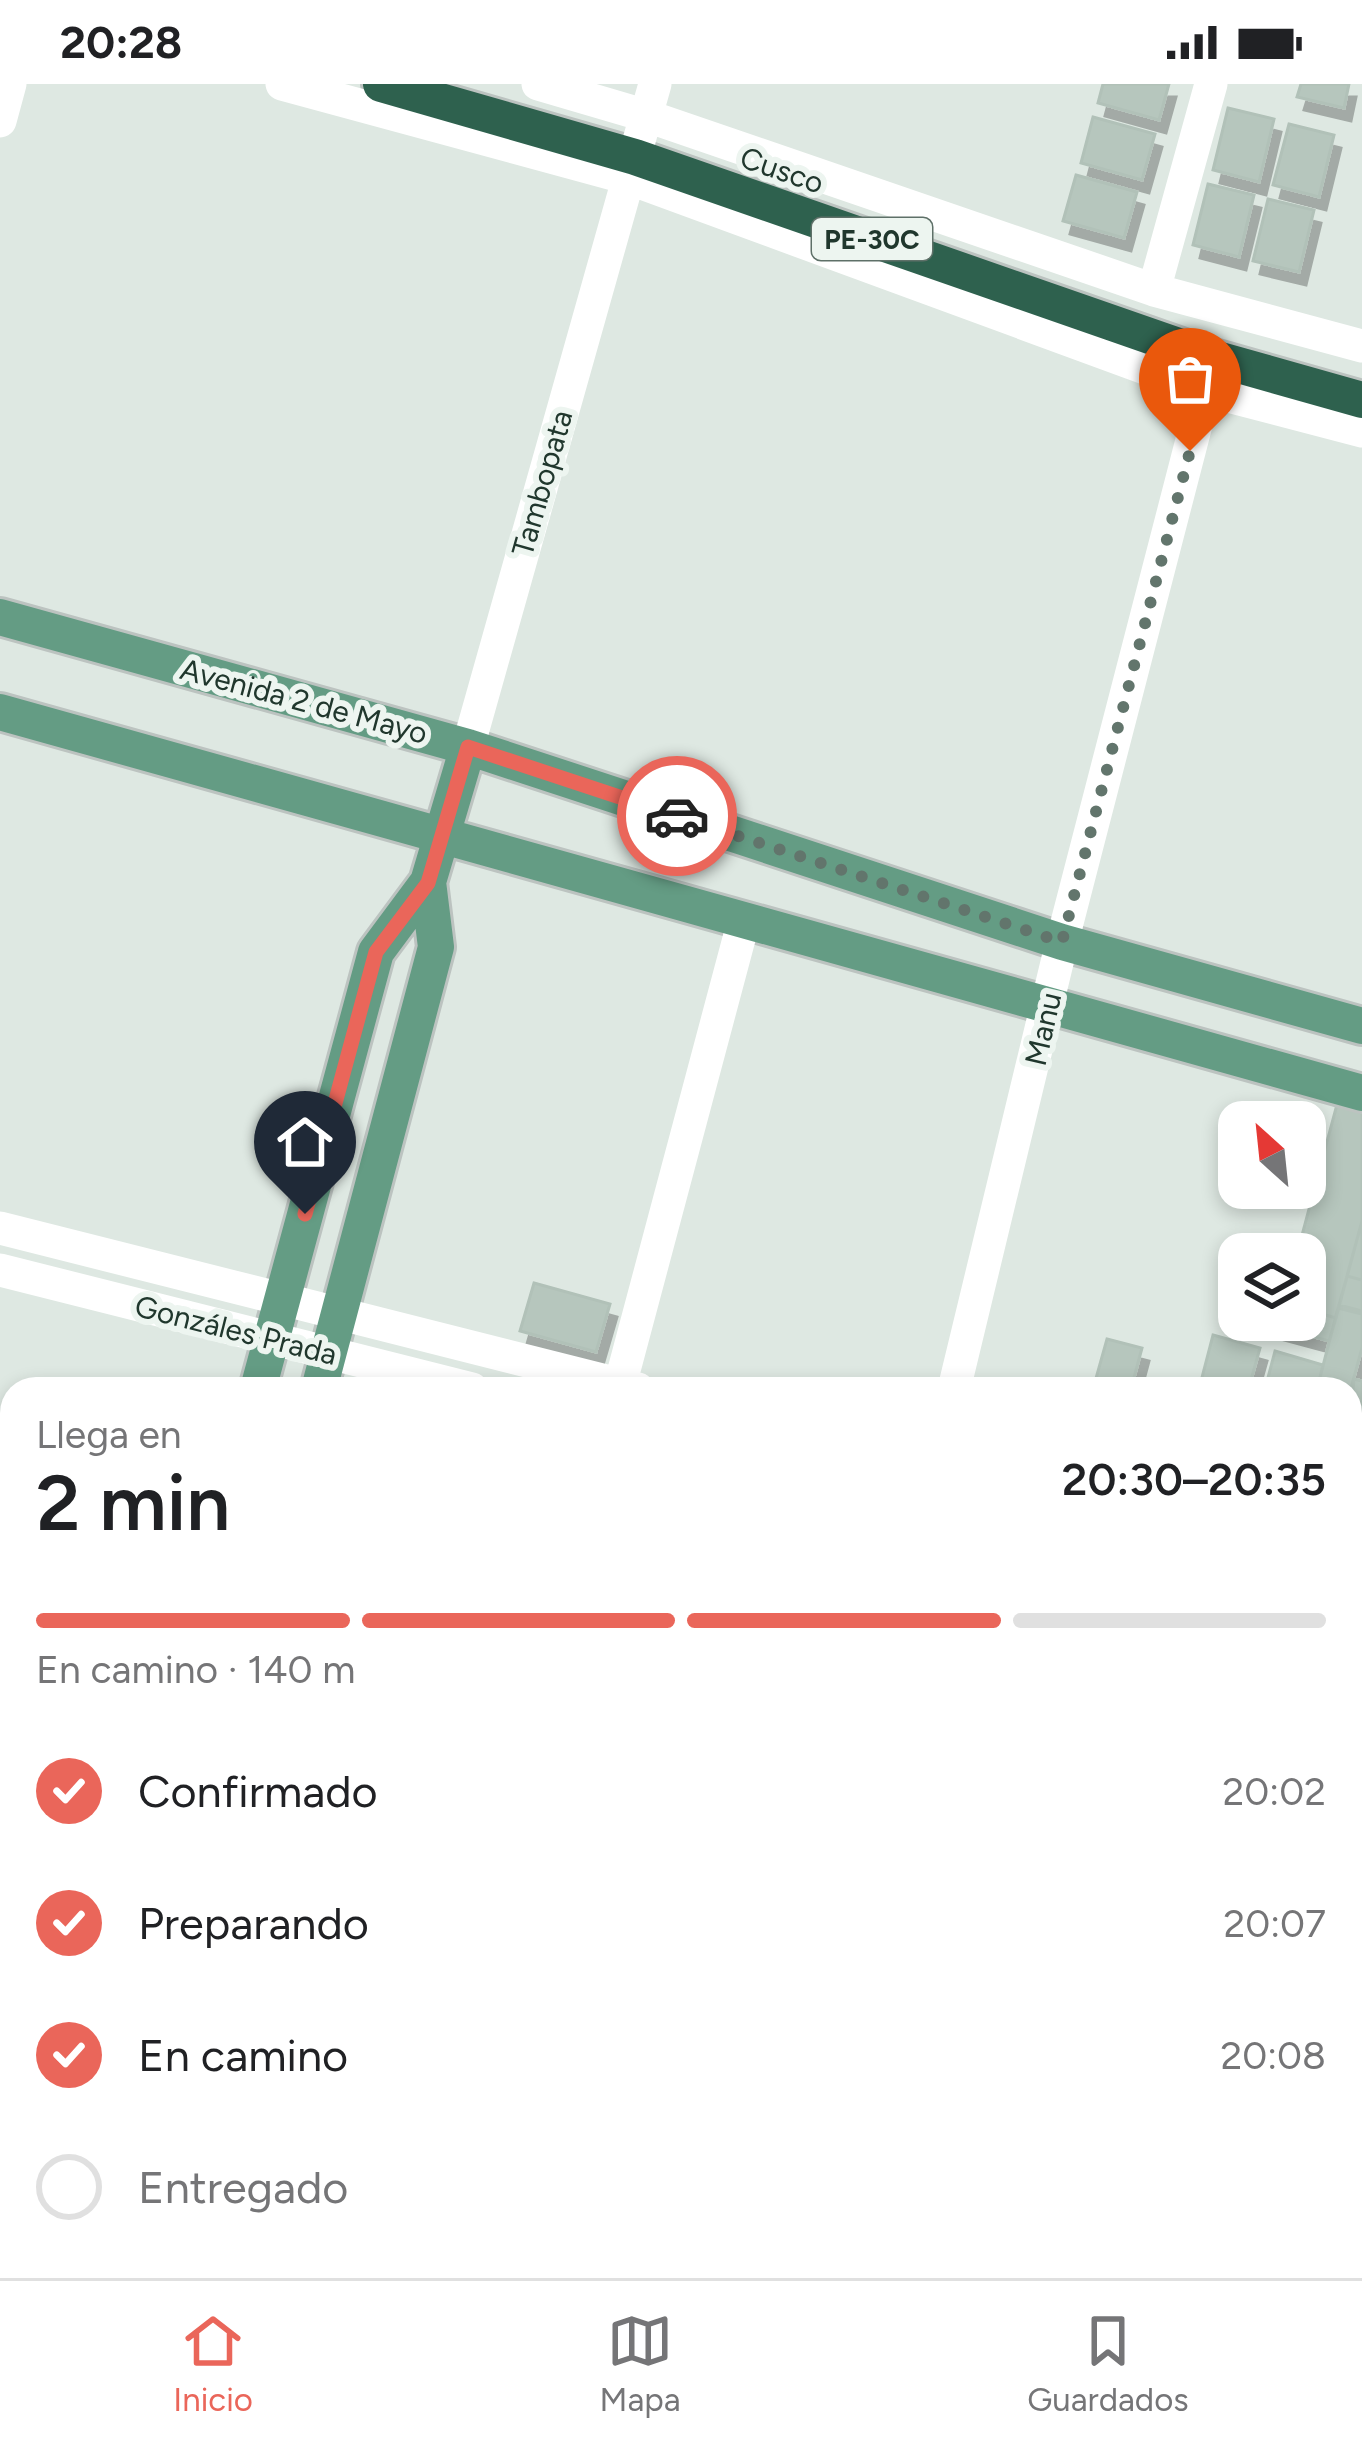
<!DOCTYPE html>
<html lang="es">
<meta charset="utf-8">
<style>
body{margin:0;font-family:Figtree,sans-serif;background:#f2f2f2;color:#202124;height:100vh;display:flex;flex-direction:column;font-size:45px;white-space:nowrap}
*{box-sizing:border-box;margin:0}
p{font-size:39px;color:#757577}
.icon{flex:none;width:66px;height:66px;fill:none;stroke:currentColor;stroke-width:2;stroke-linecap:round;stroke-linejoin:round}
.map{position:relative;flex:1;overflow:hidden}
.details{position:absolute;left:0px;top:1293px;width:1362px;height:903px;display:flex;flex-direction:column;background:#fff;border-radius:36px 36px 0 0;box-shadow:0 6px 18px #0003}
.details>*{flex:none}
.needle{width:78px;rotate:333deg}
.controls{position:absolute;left:1218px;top:1017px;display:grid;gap:24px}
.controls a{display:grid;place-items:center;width:108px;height:108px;border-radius:24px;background:#fff;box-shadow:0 6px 18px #0003;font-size:60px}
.pin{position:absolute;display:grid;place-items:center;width:102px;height:102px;color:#fff;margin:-123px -51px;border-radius:50% 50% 50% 0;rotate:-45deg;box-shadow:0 0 12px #0007}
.pin .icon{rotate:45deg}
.courier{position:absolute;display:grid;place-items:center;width:120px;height:120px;margin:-60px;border:9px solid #ea665a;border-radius:50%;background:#fff;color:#222;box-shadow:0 3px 15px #0007}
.head em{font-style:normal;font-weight:600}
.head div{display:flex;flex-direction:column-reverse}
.head{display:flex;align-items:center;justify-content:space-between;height:204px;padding:0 36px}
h1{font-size:78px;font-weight:600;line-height:90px}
.bar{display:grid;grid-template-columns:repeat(4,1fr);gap:18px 12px;align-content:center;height:144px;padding:0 36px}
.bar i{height:15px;border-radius:9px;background:#e0e0e0}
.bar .on{background:#ea665a}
.bar p{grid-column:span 4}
ol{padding:0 36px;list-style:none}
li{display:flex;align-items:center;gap:36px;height:132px}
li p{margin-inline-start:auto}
li .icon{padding:12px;border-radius:50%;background:#ea665a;color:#fff;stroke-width:4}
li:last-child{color:#757577}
li i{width:66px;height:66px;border:6px solid #e0e0e0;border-radius:50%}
.status{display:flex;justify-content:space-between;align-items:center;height:84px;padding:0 60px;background:#fff;direction:ltr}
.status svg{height:33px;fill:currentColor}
.dock{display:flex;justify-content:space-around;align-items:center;height:168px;border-top:3px solid #e0e0e0;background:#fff;font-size:33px;color:#757577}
.dock a{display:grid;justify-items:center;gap:6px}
.dock .on{color:#ea665a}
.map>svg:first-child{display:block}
.building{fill:#b6c6bd;stroke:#b1c1b8;stroke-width:3;filter:url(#shadow)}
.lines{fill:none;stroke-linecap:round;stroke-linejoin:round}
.major-casing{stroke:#bcc3c0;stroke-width:42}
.highway-casing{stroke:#bcc3c0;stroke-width:42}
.minor{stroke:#fff;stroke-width:33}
.major{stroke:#649c84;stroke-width:36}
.highway{stroke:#2e614e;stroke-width:36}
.done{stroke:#62756c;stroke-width:12;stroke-dasharray:0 21.6}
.route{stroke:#ea665a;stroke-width:15}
.labels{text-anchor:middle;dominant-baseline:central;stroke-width:12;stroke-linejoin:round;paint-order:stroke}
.shield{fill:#edf5f0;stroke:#5e7068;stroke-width:3}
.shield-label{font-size:27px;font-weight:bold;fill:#20372d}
.street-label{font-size:30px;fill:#20372d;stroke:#edf5f0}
</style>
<div class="status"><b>20:28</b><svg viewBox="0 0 49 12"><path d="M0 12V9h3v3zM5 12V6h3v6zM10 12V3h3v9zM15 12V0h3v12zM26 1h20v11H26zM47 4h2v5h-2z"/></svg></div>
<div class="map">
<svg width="1362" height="2194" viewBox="0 0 1362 2194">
<defs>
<filter id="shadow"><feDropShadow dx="7" dy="13" stdDeviation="0" flood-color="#0004"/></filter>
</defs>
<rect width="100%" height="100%" fill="#dee8e2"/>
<path class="building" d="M1103,0H1169L1159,36L1098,19Z
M1301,0H1349L1344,24L1297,13Z
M1228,24L1274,35L1259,98L1213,86Z
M1093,33L1155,50L1142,96L1081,79Z
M1289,40L1334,51L1319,113L1273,101Z
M1076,91L1137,108L1124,154L1063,137Z
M1208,100L1254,111L1239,173L1193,161Z
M1268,115L1314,126L1299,188L1253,177Z
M1339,1013L1362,1020V1137L1336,1234L1305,1225V1170H1297Z
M1362,1137V1196L1347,1192Z
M1347,1192L1362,1196V1227L1339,1221Z
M534,1199L610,1220L596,1268L520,1247Z
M1338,1224L1362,1230V1264L1350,1308L1317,1305Z
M1305,1225L1336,1234L1329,1257L1277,1243L1279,1236H1305Z
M1213,1251L1260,1264L1251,1296L1266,1300L1265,1305H1199Z
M1107,1255L1142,1264L1131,1305H1093Z
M1275,1267L1323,1281L1317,1305H1265Z
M1354,1295L1362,1297V1340L1350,1337Z
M1350,1568L1362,1571V1656L1350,1653Z
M1350,1677L1362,1680V1742L1354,1740L1350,1756Z
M1362,1770V1832L1350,1829Z
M1350,1866L1362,1869V1914L1350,1911Z
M0,1917L12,1921V1943L6,1965L0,1963Z
M1350,1994L1362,1997L1351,2046H1350Z
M88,2184H112L149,2194H86Z
M112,2184H177L174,2194H149Z
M216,2184H253L266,2188L264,2194H213Z
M405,2184H483L480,2194H402Z
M483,2184H591L628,2194H486L481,2193Z
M591,2184H645L643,2194Z
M747,2184H798L795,2194H770L746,2187Z
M798,2184H832L829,2194H795Z
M832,2184H878L875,2194H829Z
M878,2184H928L925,2194H875Z
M928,2184H973L1003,2192L925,2194Z"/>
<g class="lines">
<g class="major-casing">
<path id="major" d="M0,533L468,663L1062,858L1362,942
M0,628L1362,1009
M258,1305L376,868L428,798L468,663
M319,1305L436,863L428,798
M0,2193L12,2144
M65,2194L68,2184"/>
</g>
<g class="highway-casing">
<path id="highway" d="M381,0L635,73L1210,273L1362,316"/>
</g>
<path class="minor" d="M282,0L628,94L1205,306L1362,347
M538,0L647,32L1154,206L1362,262
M0,37L10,0
M1154,206L1211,0
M468,663L655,0
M0,1144L638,1305
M0,1186L472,1305
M619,1305L744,836
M954,1305L1062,858L1205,306
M1350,1492L1362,1496
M0,1506L12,1509
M1350,1532L1362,1536
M0,1819L12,1822
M1350,1851L1362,1854
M0,1881L12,1884
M1058,2184L1096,2194
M1320,2184L1356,2194
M377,2194L380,2184
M669,2194L672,2184
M738,2194L741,2184
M1031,2194L1034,2184"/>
<use href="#major" class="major"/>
<use href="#highway" class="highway"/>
</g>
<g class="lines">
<path class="done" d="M677,732L1062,858L1190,367"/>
<path class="route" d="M305,1130L376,868L428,799L468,663L677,732"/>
</g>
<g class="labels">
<rect class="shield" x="812" y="134" width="120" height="42" rx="9"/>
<g class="shield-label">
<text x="872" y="155">PE-30C</text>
</g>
<g class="street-label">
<text transform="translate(782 86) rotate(19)">Cusco</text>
<text transform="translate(542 399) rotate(-74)">Tambopata</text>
<text transform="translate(304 617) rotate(15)">Avenida 2 de Mayo</text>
<text transform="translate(1043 945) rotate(-77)">Manu</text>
<text transform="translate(236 1246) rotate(14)">Gonzáles Prada</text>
</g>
</g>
</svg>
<div class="controls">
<a><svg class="needle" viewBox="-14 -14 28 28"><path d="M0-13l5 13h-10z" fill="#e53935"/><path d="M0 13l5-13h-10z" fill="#757577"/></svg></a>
<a><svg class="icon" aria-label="layers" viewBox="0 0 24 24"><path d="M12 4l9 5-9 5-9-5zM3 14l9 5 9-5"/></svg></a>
</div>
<div class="pin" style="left:1190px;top:367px;background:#ea580c"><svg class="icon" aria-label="bag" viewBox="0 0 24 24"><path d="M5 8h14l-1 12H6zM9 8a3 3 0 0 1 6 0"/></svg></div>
<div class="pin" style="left:305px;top:1130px;background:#1f2937"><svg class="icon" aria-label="home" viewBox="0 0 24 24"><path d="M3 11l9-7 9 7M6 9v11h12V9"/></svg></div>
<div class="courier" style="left:677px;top:732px"><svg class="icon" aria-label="car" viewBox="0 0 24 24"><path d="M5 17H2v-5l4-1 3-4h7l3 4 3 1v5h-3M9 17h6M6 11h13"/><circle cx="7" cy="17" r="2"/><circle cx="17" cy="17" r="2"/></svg></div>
<section class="details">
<div class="head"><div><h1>2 min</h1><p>Llega en</p></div><em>20:30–20:35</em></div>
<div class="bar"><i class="on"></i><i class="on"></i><i class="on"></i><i></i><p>En camino · 140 m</p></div>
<ol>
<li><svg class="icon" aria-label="check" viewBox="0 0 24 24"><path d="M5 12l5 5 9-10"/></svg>Confirmado<p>20:02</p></li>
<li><svg class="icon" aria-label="check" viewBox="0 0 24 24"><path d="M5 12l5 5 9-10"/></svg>Preparando<p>20:07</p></li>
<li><svg class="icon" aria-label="check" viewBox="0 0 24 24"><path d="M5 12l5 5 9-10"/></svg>En camino<p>20:08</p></li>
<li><i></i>Entregado</li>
</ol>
</section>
</div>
<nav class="dock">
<a class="on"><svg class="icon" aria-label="home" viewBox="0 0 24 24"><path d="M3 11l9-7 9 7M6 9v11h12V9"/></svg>Inicio</a>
<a><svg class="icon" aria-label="map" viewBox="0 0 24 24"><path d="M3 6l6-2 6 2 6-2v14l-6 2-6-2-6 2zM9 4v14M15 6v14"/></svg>Mapa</a>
<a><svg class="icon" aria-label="saved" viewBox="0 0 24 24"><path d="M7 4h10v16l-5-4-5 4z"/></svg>Guardados</a>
</nav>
